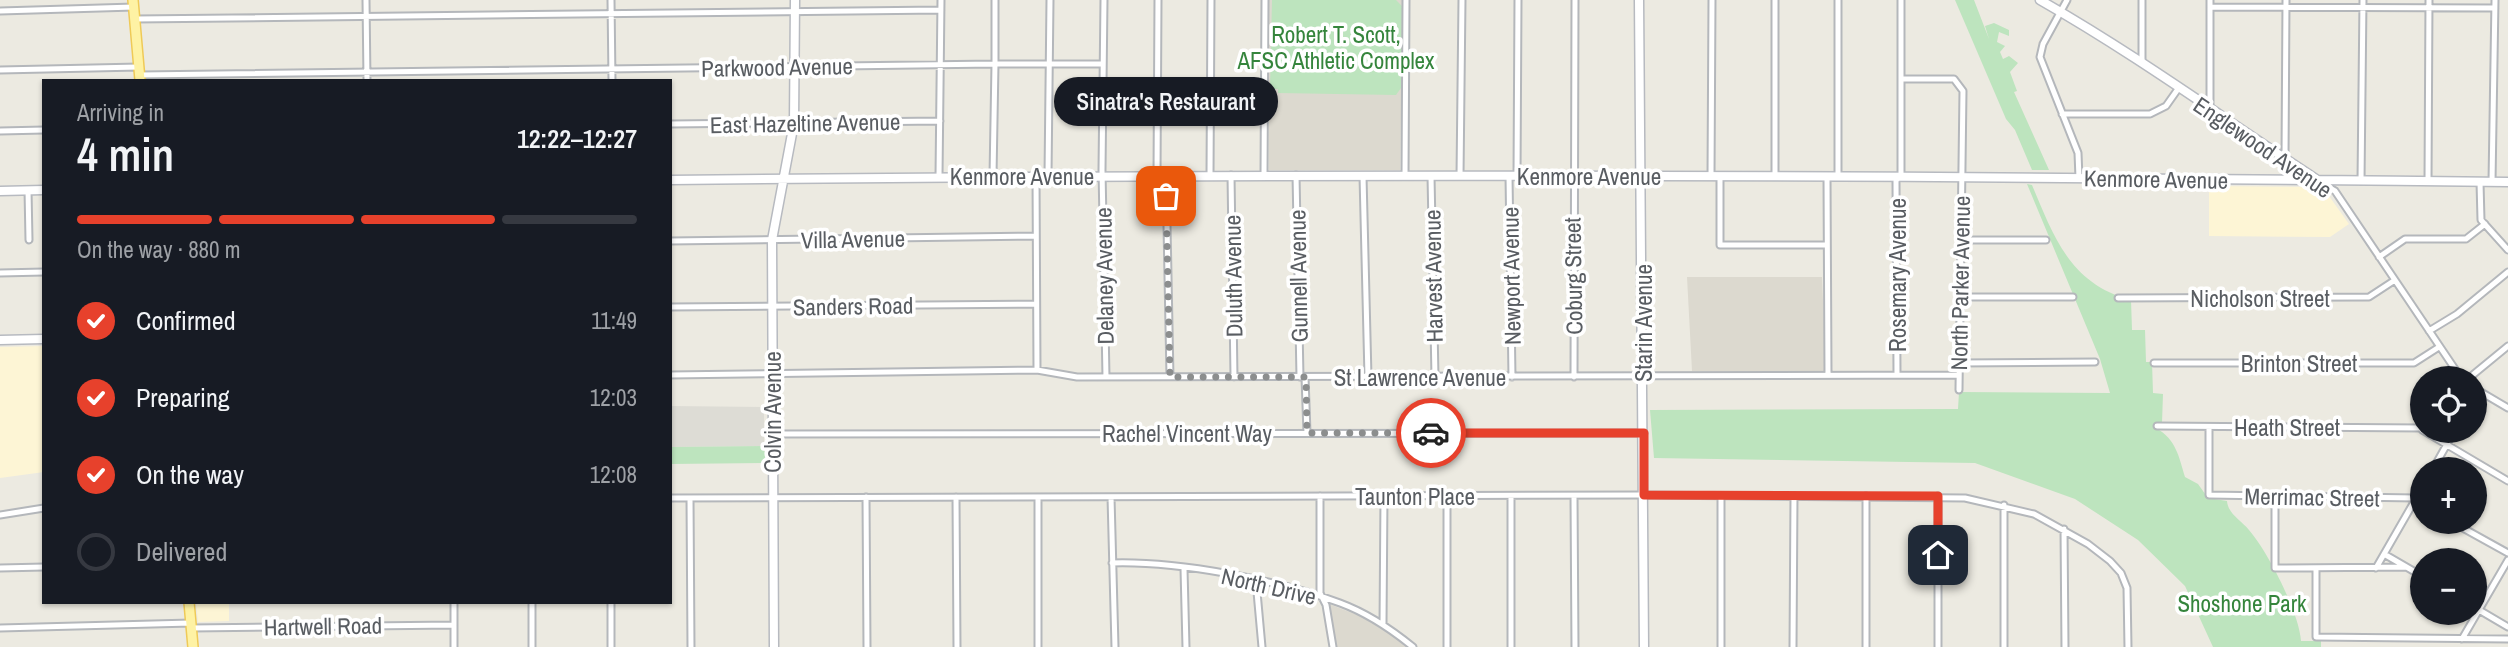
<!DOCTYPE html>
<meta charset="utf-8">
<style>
body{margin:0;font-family:"Archivo Narrow",sans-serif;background:#20242c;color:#f1f3f6;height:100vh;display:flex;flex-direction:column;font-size:26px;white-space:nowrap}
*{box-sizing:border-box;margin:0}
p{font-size:23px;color:#9ea1a6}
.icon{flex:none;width:38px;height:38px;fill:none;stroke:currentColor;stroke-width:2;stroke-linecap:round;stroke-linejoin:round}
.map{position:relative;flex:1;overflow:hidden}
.drawer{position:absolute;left:42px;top:79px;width:630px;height:525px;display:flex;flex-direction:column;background:#171b24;border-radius:0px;box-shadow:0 2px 5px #0004}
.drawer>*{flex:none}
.fabs{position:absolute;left:2410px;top:366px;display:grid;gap:14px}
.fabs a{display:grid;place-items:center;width:77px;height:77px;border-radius:50%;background:#171b24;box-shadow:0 2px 5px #0004;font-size:35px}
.pin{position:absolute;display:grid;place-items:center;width:60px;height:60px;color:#fff;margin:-30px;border-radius:14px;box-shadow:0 4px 10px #0006}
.courier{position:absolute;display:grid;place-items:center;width:70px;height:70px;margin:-35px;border:5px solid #e7412c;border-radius:50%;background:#fff;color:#222;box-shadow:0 2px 9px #0007}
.bubble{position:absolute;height:49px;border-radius:24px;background:#171b24;box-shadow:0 2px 5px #0004;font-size:23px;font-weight:600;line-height:49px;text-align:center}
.headline em{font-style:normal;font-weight:600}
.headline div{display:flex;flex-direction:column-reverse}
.headline{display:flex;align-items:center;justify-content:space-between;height:119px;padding:0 35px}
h1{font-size:46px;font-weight:600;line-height:52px}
.bar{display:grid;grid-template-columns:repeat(4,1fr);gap:10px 7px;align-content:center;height:84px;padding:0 35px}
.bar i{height:9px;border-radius:5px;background:#363941}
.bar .on{background:#e7412c}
.bar p{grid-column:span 4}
ol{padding:0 35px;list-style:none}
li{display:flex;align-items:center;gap:21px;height:77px}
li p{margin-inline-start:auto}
li .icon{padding:7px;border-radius:50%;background:#e7412c;color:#fff;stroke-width:4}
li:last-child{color:#9ea1a6}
li i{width:38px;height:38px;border:4px solid #363941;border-radius:50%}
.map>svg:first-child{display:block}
.commercial{fill:#fdf5d5}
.industrial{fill:#dddcd5}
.education{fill:#dcd9cf}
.green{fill:#bde4be}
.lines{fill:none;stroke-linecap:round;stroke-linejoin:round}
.street-casing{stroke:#b4b7bb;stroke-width:9}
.secondary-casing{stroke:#b7bac0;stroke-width:11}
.primary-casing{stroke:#efca57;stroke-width:12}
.street{stroke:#fff;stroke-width:5}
.secondary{stroke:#fff;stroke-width:8}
.primary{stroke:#fef2a4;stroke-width:9}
.done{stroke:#8c8e8e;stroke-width:7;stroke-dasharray:0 12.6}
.route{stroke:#e7412c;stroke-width:9}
.labels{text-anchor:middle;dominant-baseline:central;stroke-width:7;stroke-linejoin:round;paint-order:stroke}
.park-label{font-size:23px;fill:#35853c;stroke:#fff}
.street-label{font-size:23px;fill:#595d62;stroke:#fff}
</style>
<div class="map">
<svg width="2508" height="647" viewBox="0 0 2508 647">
<rect width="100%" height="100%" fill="#eceae1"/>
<path class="commercial" d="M2209,186L2317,187L2329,196L2349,224L2330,237L2209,236Z
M44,346V472L0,478V347Z
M196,602H229V621L198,622Z"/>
<path class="industrial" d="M670,406L764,407V446L670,447Z"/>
<path class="education" d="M1269,0H1403L1400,170H1269Z
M1687,277H1822L1826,372L1692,371Z
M1329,604L1365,618L1410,647H1337Z"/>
<path class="green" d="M1272,0H1396L1402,6L1401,88L1396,95L1278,93V89H1270Z
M1955,0H1974L1989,39L1985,26L1994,23L2009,30V36L1999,32L1997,42L2005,46L2000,52L2003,59L2009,56L2018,63L2010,72L2017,91L2014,92L2049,170H2032L2015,130L2006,119Z
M2027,184L2032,185C2054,237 2070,284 2131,300L2132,330H2145L2146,362H2152L2153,393L2163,394L2162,423H2156V428C2176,439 2179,457 2185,477L2198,484L2208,498L2227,501C2228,514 2241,520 2249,530C2268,552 2299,612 2301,641H2321V647H2213L2185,586L2138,540L2075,499L1975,463L1654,458L1650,410L1958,409L1959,392L2110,393L2100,359Z
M764,446L766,463L670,464V447Z"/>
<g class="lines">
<g class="street-casing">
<path id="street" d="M366,0L367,80
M611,0L612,80
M1104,0L1102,170L1106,377
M1775,0V176
M1838,0V176
M2067,0L2043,44L2040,57L2078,153L2079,178
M2210,7L2495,8
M0,11L134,7
M135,19L941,10
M2142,63V0
M0,70L139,67
M140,75L995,64V0
M1901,79H1954L1963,91L1959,390
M2210,108V0
M2062,114H2150L2166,106L2178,89
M670,124L940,121
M0,131L44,130
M2285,158L2286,0
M1036,175L1037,370
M1048,175L1050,0
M1157,175L1158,0
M1166,175L1170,377
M1210,175L1211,0
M1231,175L1234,377
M1264,175L1265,0
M1296,175L1300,377
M939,176L941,0
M993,176L995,64H1103
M1363,176L1368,377
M1405,176L1406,0
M1431,176L1435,377
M1460,176L1462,0
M1509,176L1512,377
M1517,176L1518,0
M1711,176L1712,0
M1720,176V245H1827
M1827,176L1828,375
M2318,181L2335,191L2461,378
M2361,181L2363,0
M2428,181L2429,0
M2480,182L2481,220L2508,250
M2492,182L2495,0
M28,190L29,240
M1961,240H2046
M670,241L1036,236
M2379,257L2405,239H2466L2485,224
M0,273L44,272
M1960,297H2073
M2118,298L2369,297L2395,280
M670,307L1036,304
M2429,331L2457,314L2508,272
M1959,363L2095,362
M2154,363H2414L2439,347
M670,375L1037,370L1077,377L1959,375
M1897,375L1896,181L1901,173V0
M1305,377L1307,433
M1574,377L1575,0
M2469,378L2508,346
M2474,388L2508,408
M2157,426L2422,428
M2209,427V495L2416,498
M2422,430L2508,481
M773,434L1644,433
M2433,469L2455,430
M1320,496V593L1326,605L1333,647
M1574,496L1575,647
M1866,496V647
M866,497L867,647
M956,497L957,647
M1038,497V647
M1111,497L1115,647
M2275,497V568L2406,567
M670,498L1644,495L1965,498L2034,514L2088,544L2110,561L2121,573L2127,588L2128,647
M690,498L691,647
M0,515L44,508
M2452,522L2508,553
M2064,529L2065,647
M2384,554L2422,576
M1112,563C1178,561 1278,580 1340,603C1367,613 1391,629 1413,647
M0,568L44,567
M2316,568V637L2508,639
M2376,568L2422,488
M1184,569L1186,647
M1256,581L1262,647
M454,602V647
M532,602V647
M611,602V647
M2474,607L2508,627
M1383,625L1384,496
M0,628L191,623
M191,628L454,625
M2462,639L2508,560
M1447,647V496
M1511,647V496
M1721,647V496
M1793,647L1794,496
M1938,647V496
M2004,647V505"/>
</g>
<g class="secondary-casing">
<path id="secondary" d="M1639,0L1644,647
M2040,0C2135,54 2224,119 2316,179
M670,180C1283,173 1895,175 2508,182
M0,191L44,190
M0,340L44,339
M774,647L772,240L794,123L795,0"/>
</g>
<g class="primary-casing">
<path id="primary" d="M133,0L140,80
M189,602L193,647"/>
</g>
<use href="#street" class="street"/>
<use href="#secondary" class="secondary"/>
<use href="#primary" class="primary"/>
</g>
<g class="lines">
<path class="done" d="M1166,196L1170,377H1306L1307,433H1431"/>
<path class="route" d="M1431,433H1644V495L1938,496V555"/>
</g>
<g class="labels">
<g class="park-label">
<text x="1336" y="34">Robert T. Scott,<tspan x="1336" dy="26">AFSC Athletic Complex</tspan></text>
<text x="2242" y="603">Shoshone Park</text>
</g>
<g class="street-label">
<text transform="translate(777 67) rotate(-1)">Parkwood Avenue</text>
<text transform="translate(805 123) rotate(-1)">East Hazeltine Avenue</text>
<text transform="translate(2263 147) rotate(34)">Englewood Avenue</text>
<text x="1022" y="176">Kenmore Avenue</text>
<text x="1589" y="176">Kenmore Avenue</text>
<text transform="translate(2156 179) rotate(1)">Kenmore Avenue</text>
<text transform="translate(853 239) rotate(-1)">Villa Avenue</text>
<text transform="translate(1897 275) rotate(-90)">Rosemary Avenue</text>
<text transform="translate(1104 276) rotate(-91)">Delaney Avenue</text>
<text transform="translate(1233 276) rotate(-91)">Duluth Avenue</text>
<text transform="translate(1298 276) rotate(-91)">Gunnell Avenue</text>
<text transform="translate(1433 276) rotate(-91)">Harvest Avenue</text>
<text transform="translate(1511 276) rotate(-91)">Newport Avenue</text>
<text transform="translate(1573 276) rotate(-91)">Coburg Street</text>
<text transform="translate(1960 283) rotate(-89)">North Parker Avenue</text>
<text x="2260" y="298">Nicholson Street</text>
<text transform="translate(853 306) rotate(-1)">Sanders Road</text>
<text transform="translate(1643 323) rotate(-90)">Starin Avenue</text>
<text x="2299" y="363">Brinton Street</text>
<text x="1420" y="377">St Lawrence Avenue</text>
<text transform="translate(772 412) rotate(-90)">Colvin Avenue</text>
<text x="2287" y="427">Heath Street</text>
<text x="1187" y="433">Rachel Vincent Way</text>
<text x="1415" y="496">Taunton Place</text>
<text transform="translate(2312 497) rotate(1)">Merrimac Street</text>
<text transform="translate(1269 586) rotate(13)">North Drive</text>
<text transform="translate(323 626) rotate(-1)">Hartwell Road</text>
</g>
</g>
</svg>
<div class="fabs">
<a><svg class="icon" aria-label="locate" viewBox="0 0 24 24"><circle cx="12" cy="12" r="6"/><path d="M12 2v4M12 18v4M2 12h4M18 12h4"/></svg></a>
<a>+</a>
<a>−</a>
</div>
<div class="pin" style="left:1166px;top:196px;background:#ea580c"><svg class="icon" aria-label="bag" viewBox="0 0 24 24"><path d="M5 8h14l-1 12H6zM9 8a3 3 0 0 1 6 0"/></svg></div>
<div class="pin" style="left:1938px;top:555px;background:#1f2937"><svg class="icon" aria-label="home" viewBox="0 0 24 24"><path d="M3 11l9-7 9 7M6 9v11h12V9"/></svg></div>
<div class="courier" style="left:1431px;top:433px"><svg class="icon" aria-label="car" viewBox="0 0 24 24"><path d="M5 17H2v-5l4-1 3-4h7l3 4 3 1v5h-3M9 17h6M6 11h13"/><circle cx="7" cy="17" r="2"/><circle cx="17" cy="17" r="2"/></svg></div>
<div class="bubble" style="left:1054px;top:77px;width:224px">Sinatra's Restaurant</div>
<section class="drawer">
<div class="headline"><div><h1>4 min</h1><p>Arriving in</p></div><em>12:22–12:27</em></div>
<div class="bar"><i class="on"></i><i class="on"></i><i class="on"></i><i></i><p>On the way · 880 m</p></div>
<ol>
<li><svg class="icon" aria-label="check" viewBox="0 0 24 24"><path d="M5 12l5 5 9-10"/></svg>Confirmed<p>11:49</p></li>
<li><svg class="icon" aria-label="check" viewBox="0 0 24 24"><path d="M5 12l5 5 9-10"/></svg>Preparing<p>12:03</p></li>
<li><svg class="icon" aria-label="check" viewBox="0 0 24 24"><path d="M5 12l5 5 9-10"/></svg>On the way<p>12:08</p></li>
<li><i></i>Delivered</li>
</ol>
</section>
</div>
